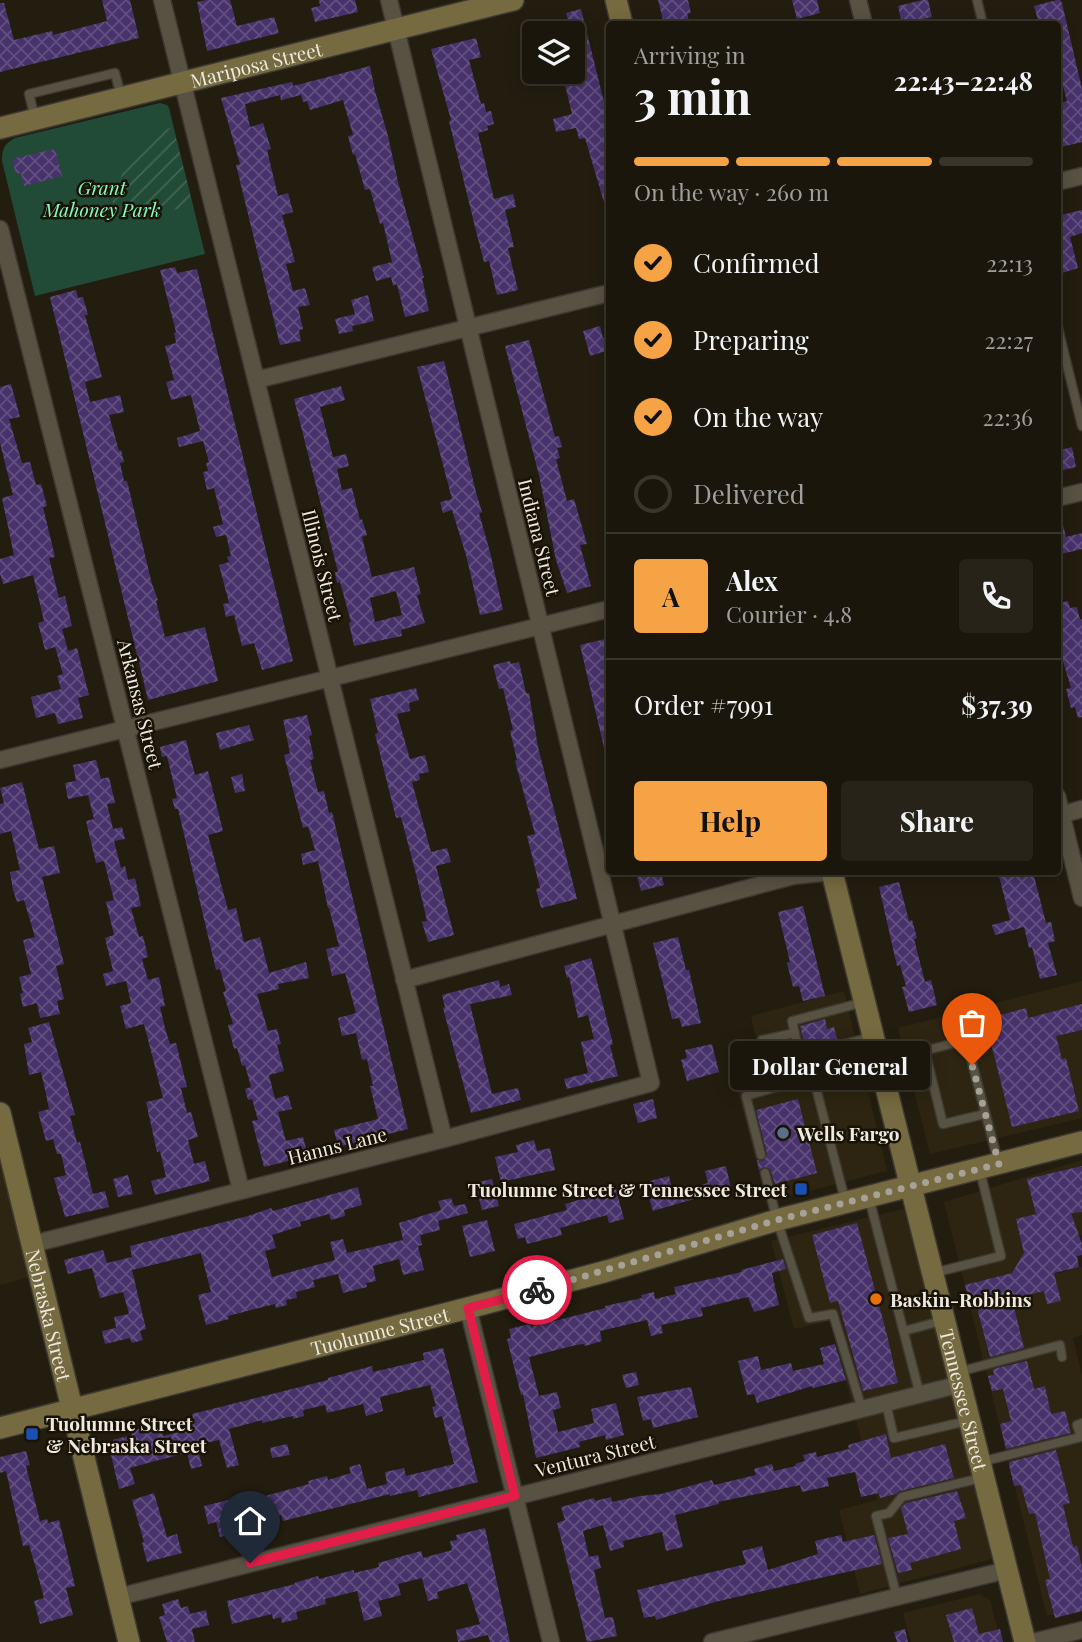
<!DOCTYPE html>
<meta charset="utf-8">
<style>
body{margin:0;font-family:"Playfair Display",serif;background:#272319;color:#f1f3f6;height:100vh;display:flex;flex-direction:column;font-size:26px;white-space:nowrap}
*{box-sizing:border-box;margin:0}
p{font-size:23px;color:#9f9f9d}
.icon{flex:none;width:38px;height:38px;fill:none;stroke:currentColor;stroke-width:2;stroke-linecap:round;stroke-linejoin:round}
.map{position:relative;flex:1;overflow:hidden}
.sheet{position:absolute;left:606px;top:21px;width:455px;height:854px;display:flex;flex-direction:column;background:#1a160b;border-radius:7px;box-shadow:0 4px 18px #0003,0 0 0 2px #38352c}
.sheet>*{flex:none}
.fabs{position:absolute;left:522px;top:21px;display:grid;gap:14px}
.fabs a{display:grid;place-items:center;width:63px;height:63px;border-radius:7px;background:#1a160b;box-shadow:0 4px 18px #0003,0 0 0 2px #38352c;font-size:35px}
.pin{position:absolute;display:grid;place-items:center;width:60px;height:60px;color:#fff;margin:-72px -30px;border-radius:50% 50% 50% 0;rotate:-45deg;box-shadow:0 0 7px #0007}
.pin .icon{rotate:45deg}
.courier{position:absolute;display:grid;place-items:center;width:70px;height:70px;margin:-35px;border:5px solid #e11d48;border-radius:50%;background:#fff;color:#222;box-shadow:0 2px 9px #0007}
.bubble{position:absolute;height:49px;border-radius:7px;background:#1a160b;box-shadow:0 4px 18px #0003,0 0 0 2px #38352c;font-size:23px;font-weight:700;line-height:49px;text-align:center}
.overview em{font-style:normal;font-weight:700}
.overview div{display:flex;flex-direction:column-reverse}
.overview{display:flex;align-items:center;justify-content:space-between;height:119px;padding:0 28px}
h1{font-size:46px;font-weight:700;line-height:52px}
.bar{display:grid;grid-template-columns:repeat(4,1fr);gap:10px 7px;align-content:center;height:84px;padding:0 28px}
.bar i{height:9px;border-radius:5px;background:#38352c}
.bar .selected{background:#f5a345}
.bar p{grid-column:span 4}
.line{display:flex;align-items:center;gap:18px;padding:0 28px;border-top:2px solid #38352c}
.line div{flex:1}
.round{display:grid;place-items:center;flex:none;width:74px;height:74px;border-radius:7px;background:#272319}
ol{padding:0 28px;list-style:none}
li{display:flex;align-items:center;gap:21px;height:77px}
li p{margin-inline-start:auto}
li .icon{padding:7px;border-radius:50%;background:#f5a345;color:#111;stroke-width:4}
li:last-child{color:#9f9f9d}
li i{width:38px;height:38px;border:4px solid #38352c;border-radius:50%}
.action{display:flex;gap:14px;margin-top:auto;padding:14px 28px}
.action a{flex:1;height:80px;border-radius:7px;background:#f5a345;color:#111;font-size:28px;font-weight:700;line-height:80px;text-align:center}
.action a+a{background:#272319;color:#f1f3f6}
.map>svg:first-child{display:block}
.built{fill:#2d2511}
.park{fill:#214b37}
.garden{fill:url(#garden-furrows)}
.building{fill:url(#building-cross-hatch);fill-rule:evenodd}
.lines{fill:none;stroke-linecap:round;stroke-linejoin:round}
.lane-casing{stroke:#3d3932;stroke-width:11}
.street-casing{stroke:#3d3932;stroke-width:19}
.secondary-casing{stroke:#3d3932;stroke-width:24}
.lane{stroke:#585243;stroke-width:8}
.street{stroke:#585243;stroke-width:16}
.secondary{stroke:#766a40;stroke-width:21}
.done{stroke:#a7a298;stroke-width:7;stroke-dasharray:0 12.6}
.route{stroke:#e11d48;stroke-width:9}
.service-dot{fill:#5c6f8a;stroke:#191306;stroke-width:2.5}
.transit-dot{fill:#1a4fb4;stroke:#191306;stroke-width:2.5}
.food-dot{fill:#e8710a;stroke:#191306;stroke-width:2.5}
.labels{text-anchor:middle;dominant-baseline:central;stroke-width:5;stroke-linejoin:round;paint-order:stroke}
.street-label{font-size:19px;fill:#eeeae1;stroke:#191306}
.park-label{font-size:19px;font-style:italic;fill:#89f8c2;stroke:#191306}
.poi-label{font-size:19px;font-weight:bold;fill:#eeeae1;stroke:#191306;text-anchor:start}
</style>
<div class="map">
<svg width="1082" height="1642" viewBox="0 0 1082 1642">
<defs>
<pattern id="garden-furrows" width="10" height="10" patternUnits="userSpaceOnUse" patternTransform="scale(1.75)"><rect width="10" height="10" fill="#214b37"/><path d="M-1 1l2-2M0 10L10 0M9 11l2-2" fill="none" stroke="#426554"/></pattern>
<pattern id="building-cross-hatch" width="8" height="8" patternUnits="userSpaceOnUse" patternTransform="scale(1.75)"><rect width="8" height="8" fill="#47326c"/><path d="M0 0l8 8M0 8l8-8" fill="none" stroke="#625081"/></pattern>
</defs>
<rect width="100%" height="100%" fill="#221d0f"/>
<path class="built" d="M1082,981V1118L930,1154L898,1028Z
M844,991L887,1171L767,1202L734,1078L763,1069L751,1016Z
M1082,1160V1235L1048,1244L1056,1274L1082,1267V1335L1073,1338L1082,1376V1608L1047,1616L944,1202Z
M0,1162L30,1277L0,1285Z
M907,1208L992,1559L860,1594L839,1510L877,1500L830,1321L794,1329L771,1241Z
M980,1594L990,1600L1001,1642H911L903,1613Z"/>
<path class="park" d="M160,103L167,105L169,108L205,254L35,296L2,161C2,149 4,144 15,138Z"/>
<path class="garden" d="M173,127L193,206L151,214L115,206L112,201C124,165 135,140 173,127Z"/>
<path class="building" d="M102,0H130L139,38L0,72V3H4L14,40L52,31L53,35L107,21Z
M207,0H230L237,26L274,17L279,33L207,51L197,2Z
M319,0H355L358,12L315,22L311,8L320,6Z
M658,0H688L691,13L687,14L690,24H664Z
M792,0H817L820,13L797,19Z
M923,0H928L932,17L902,24L898,6Z
M1057,0H1060L1062,3L1082,89V142L1057,148V104L1067,101L1061,79L1057,80V20L1039,24L1034,6Z
M581,9L609,122V205L605,206L585,138L579,139L576,128L556,132L553,119L572,114L562,72H572V33L566,13Z
M476,38L481,57L469,60L481,104L484,103L486,112L491,111L494,124L487,126L488,130L478,133L494,199L513,194L516,207L505,210L514,247L508,248L518,290L497,295L489,261L484,262L476,231L449,121L451,120L431,49Z
M370,66L375,91L388,136L398,182L424,278H422L429,311L405,317L397,284L393,286L391,277L376,281L372,267L392,262L383,223L380,224L370,189L365,190L355,154L353,155L348,136L353,135L343,100L310,110L307,101L303,102L301,95L281,100L280,95L245,104L250,127L263,123L271,149L267,150L278,196L288,193L293,212L282,215L295,262L286,264L293,291L305,288L310,305L298,307L303,329L299,330L301,341L280,345L236,165L240,164L221,98L292,82L293,86Z
M55,149L62,176L24,186L21,173L16,174L12,159Z
M1082,210V233L1070,237L1078,268L1059,274L1057,216Z
M175,267L177,273L197,269L293,661L262,670L254,643L242,646L234,615L226,617L223,604L229,603L219,565L229,562L227,557L231,556L226,535L216,537L213,527L223,524L214,488L207,490L203,472L208,471L206,463L209,462L203,441L179,447L177,438L200,431L191,395L171,400L166,382L174,380L165,346L176,343L174,333L176,332L160,270Z
M76,290L78,298L83,297L88,315H85L102,377L85,382L90,402L120,395L124,412L109,415L119,451L121,450L124,462L120,463L124,481H127L152,584L158,600L156,601L165,637L205,627L218,681L148,700L50,297Z
M368,295L374,321L352,326L353,331L339,334L335,319L355,314L351,300Z
M600,326L603,338H606L609,350L590,356L583,331Z
M529,340L555,437L559,436L562,447L557,448L560,458L556,459L567,501L574,499L587,544L580,545L591,586L567,593L556,560L539,475L505,346Z
M444,361L476,492L482,512L479,513L490,552L503,610L480,615L466,555L452,510L443,513L440,502L452,499L417,367Z
M11,384L20,417L9,419L22,463L30,462L36,485L41,484L47,506L43,507L55,557L49,558L59,598L65,596L72,626L62,629L68,651L77,648L89,695L78,698L83,718L58,724L55,713L36,718L31,697L61,689L57,676L63,674L55,647L45,650L38,623L44,621L33,575L3,584L0,574V559L14,555L2,498L13,495L0,443V387Z
M341,386L345,400L320,407L333,457L346,454L349,466L337,469L342,490L352,488L360,520L362,519L367,535L362,537L372,577L414,567L421,594L417,595L425,623L401,630L402,636L354,646L349,623L351,622L340,582L337,583L335,572H338L294,399ZM396,591L402,615L375,622L370,598Z
M1072,447L1076,467L1059,471L1057,451Z
M1057,517H1061L1066,537L1082,533V549L1057,555Z
M1068,601L1070,608L1077,607L1080,620L1082,619V717L1078,718L1075,707L1071,708L1066,689L1071,688L1057,641V604Z
M605,639L609,653V752H605L580,645Z
M510,661L511,664L519,662L526,693H529L538,747L577,899L541,908L536,889L540,888L527,836L535,834L515,761L517,760L510,731L513,730L503,688L499,689L493,665Z
M416,688L419,700L409,703L410,711L397,714L410,759L425,755L429,772L419,774L420,780L412,782L431,852L447,848L451,862L436,866L454,935L428,942L422,922L427,921L417,878L401,817L396,818L375,734L378,733L370,699Z
M307,715L312,735L309,736L314,759L310,760L318,792L324,791L329,813L332,812L408,1129L338,1147L334,1130L378,1119L370,1086H373L367,1059L362,1060L356,1033L342,1036L338,1018L356,1013L345,973L332,976L326,949L339,946L329,908H328L318,861L303,865L301,854L315,850L308,826L303,828L284,755L290,753L283,720Z
M249,725L254,740L220,750L216,733Z
M186,740L195,775L208,771L223,831L208,835L228,910L236,908L244,942L260,937L269,973L306,962L309,978L278,984L279,989L257,994L268,1031L277,1029L281,1044L277,1045L284,1071L269,1075L275,1099L288,1095L292,1109L278,1112L286,1141L303,1137L308,1156L264,1167L252,1121L258,1120L252,1099L248,1100L245,1089L251,1087L245,1065L242,1066L237,1048L234,1049L228,1025L233,1024L223,992L226,991L220,969L216,970L178,809H175L172,799L177,798L171,773L167,756L162,757L160,747Z
M96,760L101,779L109,777L115,803L107,804L113,829L122,827L125,839L114,841L121,868L125,866L128,880L135,878L141,906L131,908L139,937L143,936L148,957L142,959L148,980L159,977L165,1006L160,1007L166,1032L170,1044L176,1043L187,1087L181,1088L187,1113L191,1112L198,1137L188,1140L194,1164L205,1161L210,1181L155,1195L151,1181L166,1177L160,1151L157,1152L146,1102L163,1098L144,1024L126,1029L120,1006L131,1003L126,981L106,986L103,974L113,971L105,938L114,935L106,902L114,900L104,861L96,863L86,821L94,819L88,795L68,799L65,783L76,781L73,765Z
M242,774L245,791L235,793L231,777Z
M22,782L39,849L54,846L60,873L42,877L64,964L56,966L64,999L57,1001L60,1014L40,1018L37,1003L23,1007L20,994L23,993L19,977L31,974L23,940L35,937L24,900L17,902L13,890L10,872L20,870L11,831L0,834V804L4,803L0,788Z
M636,872H661L664,885L641,891Z
M998,872H1033L1046,923L1051,922L1055,941L1048,943L1057,975L1040,979L1032,947L1029,948L1024,927L995,935L992,925L1010,920Z
M899,882L909,921L912,920L917,938L914,939L925,982L931,980L937,1005L909,1012L902,987L906,986L900,965L897,966L879,887Z
M803,906L825,996L803,1001L799,986L793,987L787,963L790,962L778,912Z
M678,937L686,970H689L701,1023L682,1027L679,1018L672,1019L653,943Z
M591,958L613,1044L610,1045L618,1076L567,1089L564,1079L588,1073L581,1042L594,1039L588,1015L578,1018L569,977L567,978L564,966Z
M499,980L500,987L509,984L512,995L470,1004L492,1094L518,1088L521,1100L471,1113L443,1008L445,1007L442,995Z
M1082,1004V1030L1056,1036L1062,1059L1066,1058L1079,1111L1012,1127L985,1019L1026,1008L1028,1018Z
M825,1019L827,1029L834,1027L837,1039L805,1047L800,1026Z
M49,1022L75,1115L70,1116L77,1143L80,1142L93,1194L105,1191L109,1207L65,1217L54,1178L66,1175L61,1154H57L53,1139L46,1141L38,1112L49,1109L46,1094L41,1072L29,1075L24,1044L32,1042L28,1028Z
M712,1044L719,1072L687,1081L681,1060L687,1058L685,1050Z
M653,1099L657,1118L638,1123L633,1104Z
M798,1099L817,1173L775,1184L770,1169L764,1167L759,1170L757,1160L763,1161L767,1154L756,1110Z
M534,1140L537,1151L550,1148L555,1170L501,1182L495,1157L518,1152L516,1145Z
M726,1166L731,1188L653,1211L648,1195L653,1194L650,1181L669,1176L673,1192L708,1183L705,1171Z
M1082,1166V1212L1071,1213L1082,1244V1255L1077,1256L1079,1267L1054,1273L1061,1301L1047,1304L1044,1291L1012,1299L1024,1348L990,1357L977,1308L971,1309L965,1285L1012,1273L1024,1253L1016,1219L1036,1214L1027,1179Z
M128,1175L133,1194L118,1197L113,1179Z
M492,1179L499,1206L482,1210L475,1183Z
M358,1187L362,1205L344,1210L345,1216L331,1220L329,1214L300,1222L301,1226L272,1235L276,1248L265,1251L272,1277L335,1260L330,1242L343,1239L347,1253L403,1240L399,1223L441,1210L438,1201L451,1198L454,1206L465,1204L468,1213L438,1221L440,1230L420,1235L422,1245L418,1246L424,1270L403,1275L399,1259L373,1266L376,1281L366,1283L367,1287L343,1293L338,1274L313,1280L315,1287L296,1292L297,1298L286,1300L287,1305L276,1308L275,1304L228,1316L229,1319L206,1325L198,1295L211,1292L201,1253L132,1270L146,1329L140,1331L143,1340L132,1343L130,1338L105,1344L102,1331L116,1328L114,1317L129,1314L123,1292L100,1298L92,1268L68,1274L64,1260L103,1250L107,1263L132,1257L130,1246L248,1216L271,1208L273,1211Z
M616,1189L624,1219L609,1223L607,1215L560,1228L562,1235L527,1244L525,1237L518,1239L514,1224L567,1210L565,1204Z
M487,1220L495,1251L470,1257L462,1226Z
M857,1223L887,1335L898,1383L863,1391L838,1301L830,1303L812,1235Z
M783,1259L786,1269L772,1273L779,1305L754,1312L748,1297L701,1308L703,1316L661,1325L663,1333L651,1336L647,1320L600,1331L602,1341L585,1346L584,1344L576,1345L529,1357L539,1396L557,1392L561,1408L553,1410L558,1432L594,1423L591,1409L616,1403L624,1435L606,1440L605,1435L579,1442L580,1447L536,1458L523,1394L521,1395L507,1339L511,1338L509,1329L530,1324L531,1327L605,1308V1306L642,1298L641,1295L654,1292L655,1299L676,1294L674,1287L742,1272L741,1270Z
M835,1344L846,1380L813,1388L812,1386L757,1403L754,1394L747,1395L738,1361L758,1356L761,1370L791,1363L793,1371L824,1364L820,1348Z
M443,1348L478,1482L419,1497L417,1490L390,1496V1494L283,1521L281,1515L259,1521L261,1526L220,1537L216,1522L208,1524L204,1506L249,1495L250,1500L309,1484L308,1481L327,1476L328,1480L351,1473L349,1467L360,1464L367,1489L387,1484L385,1472L404,1468L406,1476L454,1464L442,1416L435,1418L432,1407L436,1406L430,1385L380,1397L383,1411L366,1416L363,1404L327,1413L325,1405L303,1410L304,1416L293,1419V1416L262,1423V1420L229,1429L239,1465L227,1468L219,1440L197,1445L202,1466L191,1469L187,1453L155,1461L130,1468L135,1484L119,1489L111,1455L117,1454L113,1440L132,1435L131,1431L142,1428L143,1432L161,1428L163,1436L188,1430L186,1424L194,1422L192,1414L328,1380V1378L372,1366L373,1372L424,1360L423,1353Z
M1027,1361L1034,1389L1045,1386L1051,1414L1065,1411L1071,1433L1006,1449L1000,1424L1011,1421L1003,1389L992,1391L988,1376L994,1375L993,1369Z
M636,1372L639,1385L626,1388L622,1375Z
M691,1387L698,1417L653,1428L651,1419L643,1421L637,1397Z
M886,1434L891,1458L945,1444L954,1478L900,1491L896,1494L880,1498L879,1493L861,1497L855,1472L827,1478L829,1486L802,1492L800,1485L718,1502L719,1504L675,1515L683,1547L666,1551L662,1532L623,1541L624,1547L610,1551L603,1525L583,1531L589,1557L598,1555L601,1568L594,1570L605,1618L613,1617L617,1636L587,1642L557,1523L565,1520L561,1507L594,1498L595,1501L611,1497L612,1502L640,1496L661,1494L712,1480L714,1485L756,1475L754,1469L772,1464L774,1471L796,1466L795,1464L805,1461L803,1455L816,1452L817,1457L849,1449L848,1445Z
M287,1444L290,1455L272,1458L270,1448Z
M1056,1450L1070,1503L1063,1505L1073,1547L1077,1546L1082,1567V1611L1055,1618L1045,1580L1050,1579L1035,1513L1029,1514L1021,1485L1014,1486L1009,1465V1462Z
M26,1451L30,1465L26,1466L40,1521L47,1519L48,1523L59,1520L75,1586L66,1588L73,1615L40,1624L34,1601L44,1598L35,1565L29,1545L23,1546L6,1471L0,1473V1457Z
M957,1491L966,1518L954,1521L961,1549L910,1563L912,1570L898,1573L888,1538L908,1534L901,1508L906,1503Z
M154,1493L167,1537L177,1534L182,1553L147,1562L142,1543L144,1542L132,1500Z
M485,1528L510,1642H490L488,1635L458,1642L456,1630L480,1624L467,1583L437,1592L439,1598L428,1601L422,1578L398,1584L401,1595L378,1601L382,1616L364,1621L357,1591L325,1599L326,1604L296,1612L298,1619L282,1623L281,1617L273,1619L272,1614L232,1624L227,1601L295,1584L294,1583L318,1576L319,1579L354,1570V1573L379,1567L378,1563L421,1551L423,1558L452,1550L450,1541L457,1540L456,1535Z
M841,1535L843,1542L874,1535L882,1564L715,1602L656,1620L655,1616L644,1618L637,1590L746,1564L742,1551L762,1546L768,1570L818,1554L815,1541Z
M178,1599L181,1608L188,1606L190,1614L206,1610L209,1625L192,1629L195,1642H167L159,1617L165,1615L162,1604Z
M972,1608L979,1634L1000,1629L1003,1642H954L946,1615Z
M905,1629L908,1642H897L894,1632Z"/>
<g class="lines">
<g class="lane-casing">
<path id="lane" d="M977,0L983,24
M35,118L29,94L115,73L121,96
M1057,324L1082,426
M864,1002L792,1021L800,1056L871,1037
M762,1040L795,1033
M925,1051L943,1124L985,1114
M882,1062L966,1040L998,1161
M813,1076L845,1200
M761,1155L746,1096L813,1076L822,1063L874,1050
M765,1173L777,1220L809,1318L833,1314L862,1409
M869,1198L920,1395
M933,1273L1001,1256L980,1171
M904,1331L945,1320
M958,1372L1060,1345L1062,1357
M886,1403L894,1438L967,1421
M980,1462L1081,1437L1077,1425L1082,1423
M897,1597L876,1516L889,1513L902,1497L981,1478"/>
</g>
<g class="street-casing">
<path id="street" d="M162,0L444,1139
M858,0L864,24
M1057,182L1082,176
M0,229L241,1190
M256,380L609,293
M1057,498L1082,492
M0,760L609,609
M1057,796L1082,898
M1057,816L1082,809
M404,980L793,876L830,872
M33,1244L444,1139L651,1083L389,0
M468,1308L551,1642
M118,1597L961,1384
M712,1642L1007,1570
M1033,1642L1082,1630"/>
</g>
<g class="secondary-casing">
<g id="secondary">
<path d="M616,0L622,24"/>
<path id="s1" d="M0,128L513,0"/>
<path id="s2" d="M832,872L1025,1642"/>
<path id="s3" d="M0,1113L129,1642"/>
<path id="s4" d="M0,1428L468,1308L607,1271L777,1220L1082,1142"/>
</g>
</g>
<use href="#lane" class="lane"/>
<use href="#street" class="street"/>
<use href="#secondary" class="secondary"/>
</g>
<g class="lines">
<path class="done" d="M537,1290L777,1220L999,1164L972,1065"/>
<path class="route" d="M250,1563L515,1496L468,1308L537,1290"/>
</g>
<circle class="service-dot" cx="783" cy="1133" r="7"/>
<g class="transit-dot">
<rect x="794" y="1182" width="14" height="14" rx="3.5"/>
<rect x="25" y="1427" width="14" height="14" rx="3.5"/>
</g>
<circle class="food-dot" cx="876" cy="1299" r="7"/>
<g class="labels">
<g class="street-label">
<text stroke="none"><textPath href="#s1" startOffset="264">Mariposa Street</textPath></text>
<text transform="translate(540 537) rotate(76)">Indiana Street</text>
<text transform="translate(323 565) rotate(76)">Illinois Street</text>
<text transform="translate(141 704) rotate(76)">Arkansas Street</text>
<text transform="translate(337 1145) rotate(-14)">Hanns Lane</text>
<text stroke="none"><textPath href="#s3" startOffset="208">Nebraska Street</textPath></text>
<text stroke="none"><textPath href="#s4" startOffset="392">Tuolumne Street</textPath></text>
<text stroke="none"><textPath href="#s2" startOffset="544">Tennessee Street</textPath></text>
<text transform="translate(595 1455) rotate(-14)">Ventura Street</text>
</g>
<g class="park-label">
<text x="102" y="187">Grant<tspan x="102" dy="22">Mahoney Park</tspan></text>
</g>
<g class="poi-label">
<text x="797" y="1133">Wells Fargo</text>
<text x="787" y="1189" text-anchor="end">Tuolumne Street &amp; Tennessee Street</text>
<text x="890" y="1299">Baskin-Robbins</text>
<text x="46" y="1423">Tuolumne Street<tspan x="46" dy="22">&amp; Nebraska Street</tspan></text>
</g>
</g>
</svg>
<div class="fabs">
<a><svg class="icon" aria-label="layers" viewBox="0 0 24 24"><path d="M12 4l9 5-9 5-9-5zM3 14l9 5 9-5"/></svg></a>
</div>
<div class="pin" style="left:972px;top:1065px;background:#ea580c"><svg class="icon" aria-label="bag" viewBox="0 0 24 24"><path d="M5 8h14l-1 12H6zM9 8a3 3 0 0 1 6 0"/></svg></div>
<div class="pin" style="left:250px;top:1563px;background:#1f2937"><svg class="icon" aria-label="home" viewBox="0 0 24 24"><path d="M3 11l9-7 9 7M6 9v11h12V9"/></svg></div>
<div class="courier" style="left:537px;top:1290px"><svg class="icon" aria-label="bike" viewBox="0 0 24 24"><circle cx="6" cy="16" r="4"/><circle cx="18" cy="16" r="4"/><path d="M6 16l4-8h5l3 8M10 8l3 8H6M13 5h3"/></svg></div>
<div class="bubble" style="left:730px;top:1041px;width:200px">Dollar General</div>
<section class="sheet">
<div class="overview"><div><h1>3 min</h1><p>Arriving in</p></div><em>22:43–22:48</em></div>
<div class="bar"><i class="selected"></i><i class="selected"></i><i class="selected"></i><i></i><p>On the way · 260 m</p></div>
<ol>
<li><svg class="icon" aria-label="check" viewBox="0 0 24 24"><path d="M5 12l5 5 9-10"/></svg>Confirmed<p>22:13</p></li>
<li><svg class="icon" aria-label="check" viewBox="0 0 24 24"><path d="M5 12l5 5 9-10"/></svg>Preparing<p>22:27</p></li>
<li><svg class="icon" aria-label="check" viewBox="0 0 24 24"><path d="M5 12l5 5 9-10"/></svg>On the way<p>22:36</p></li>
<li><i></i>Delivered</li>
</ol>
<div class="line" style="height:126px"><b class="round" style="background:#f5a345;color:#111">A</b><div><b>Alex</b><p>Courier · 4.8</p></div><a class="round"><svg class="icon" aria-label="phone" viewBox="0 0 24 24"><path d="M5 4h4l2 5-3 2q2 4 5 5l2-3 5 2v4C11 20 4 13 5 4z"/></svg></a></div>
<div class="line" style="height:91px"><div>Order #7991</div><b>$37.39</b></div>
<div class="action"><a>Help</a><a>Share</a></div>
</section>
</div>
